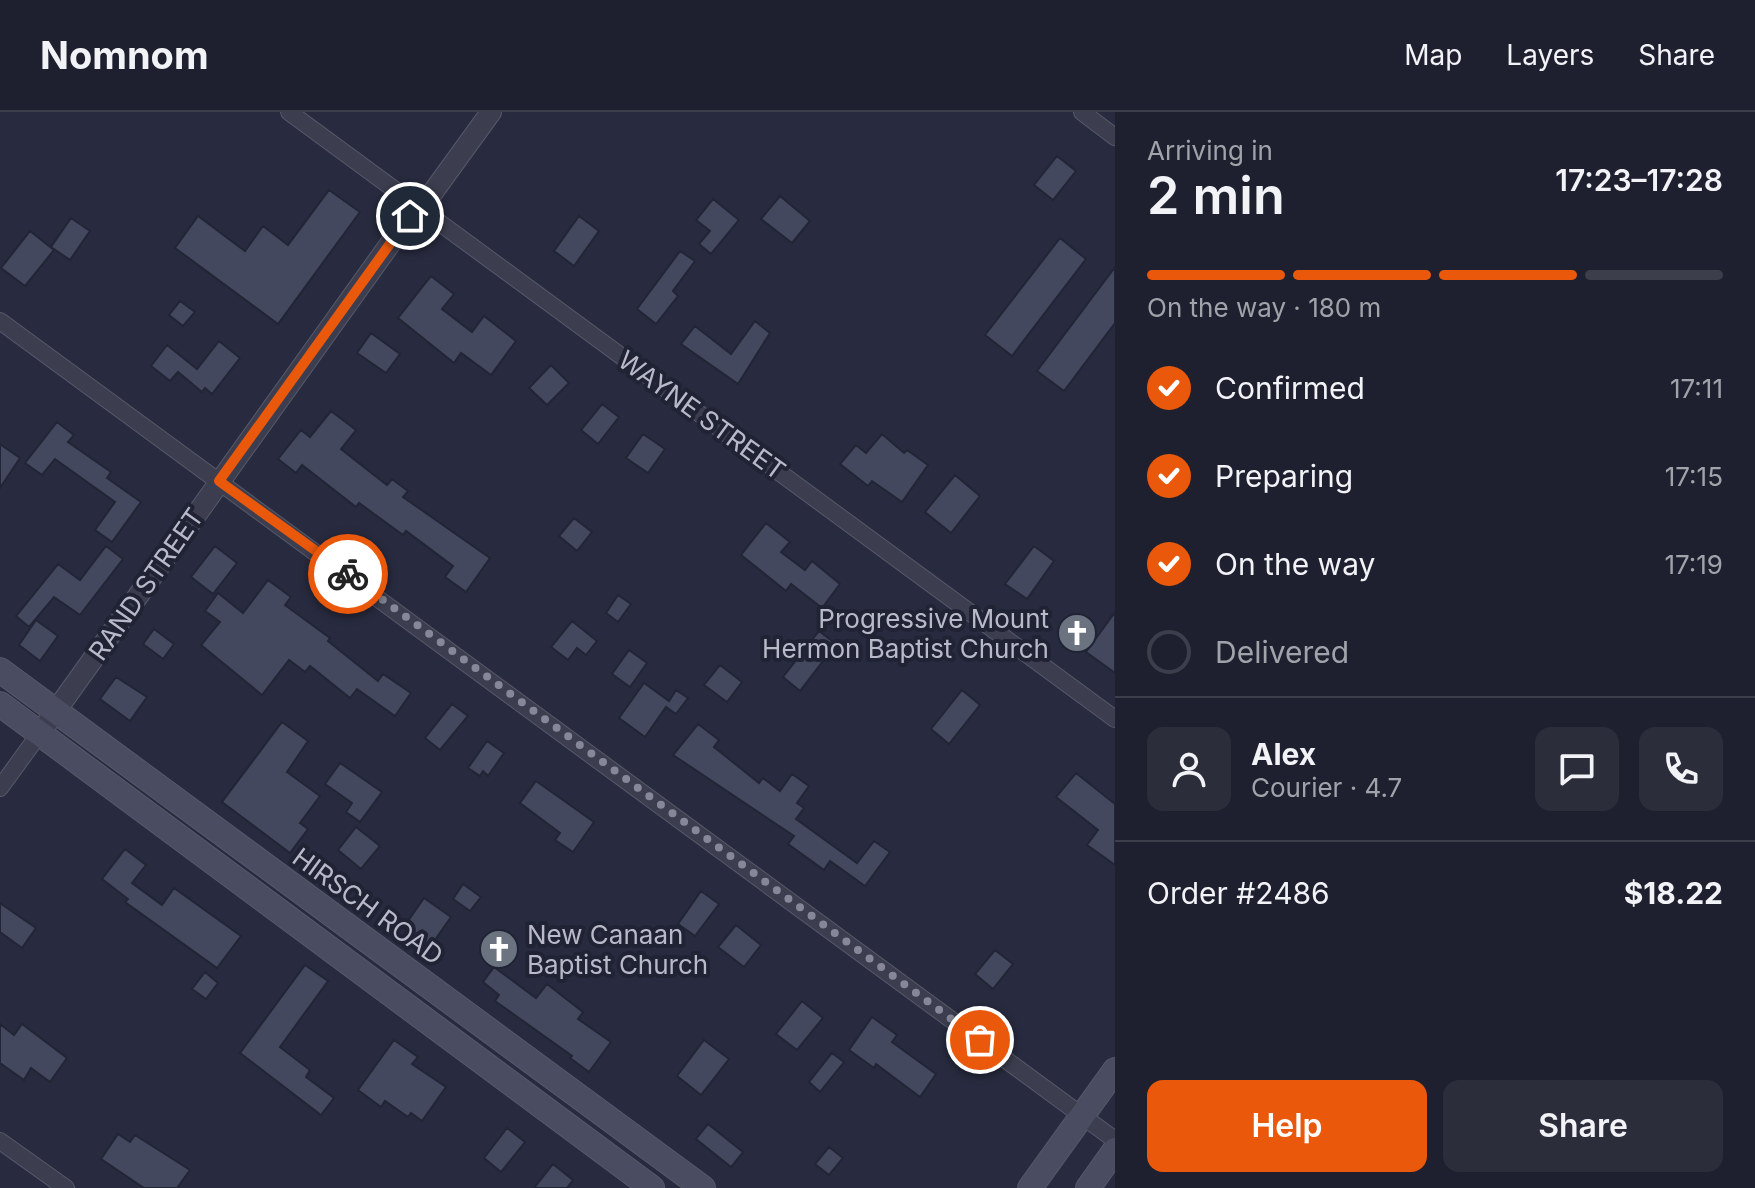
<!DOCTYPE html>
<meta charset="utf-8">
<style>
body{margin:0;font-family:Inter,sans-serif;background:#2b2d3b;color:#f1f3f6;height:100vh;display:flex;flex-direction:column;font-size:30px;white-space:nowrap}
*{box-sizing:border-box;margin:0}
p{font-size:26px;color:#a1a3aa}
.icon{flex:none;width:44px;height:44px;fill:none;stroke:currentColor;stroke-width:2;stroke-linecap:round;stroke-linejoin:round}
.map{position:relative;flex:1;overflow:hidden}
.side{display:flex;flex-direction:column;background:#1e202f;width:640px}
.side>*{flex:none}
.pin{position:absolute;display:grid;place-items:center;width:68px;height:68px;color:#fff;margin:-34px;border:4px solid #fff;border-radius:50%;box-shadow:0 2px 8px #0007}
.courier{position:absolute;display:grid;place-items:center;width:80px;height:80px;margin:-40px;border:6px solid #ea580c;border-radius:50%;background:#fff;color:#222;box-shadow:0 2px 10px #0007}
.overview em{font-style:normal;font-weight:600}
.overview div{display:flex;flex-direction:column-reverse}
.overview{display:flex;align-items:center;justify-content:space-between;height:136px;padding:0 32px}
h1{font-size:52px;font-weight:600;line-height:60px}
.bar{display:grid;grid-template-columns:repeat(4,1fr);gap:12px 8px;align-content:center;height:96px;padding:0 32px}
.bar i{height:10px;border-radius:6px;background:#3c3e4b}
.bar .selected{background:#ea580c}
.bar p{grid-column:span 4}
.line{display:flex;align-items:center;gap:20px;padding:0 32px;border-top:2px solid #3c3e4b}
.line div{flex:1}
.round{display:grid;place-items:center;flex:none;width:84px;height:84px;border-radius:16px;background:#2b2d3b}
ol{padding:0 32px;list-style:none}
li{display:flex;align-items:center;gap:24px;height:88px}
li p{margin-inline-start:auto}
li .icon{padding:8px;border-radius:50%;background:#ea580c;color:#fff;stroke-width:4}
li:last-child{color:#a1a3aa}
li i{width:44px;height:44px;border:4px solid #3c3e4b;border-radius:50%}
.button{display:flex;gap:16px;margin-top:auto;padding:16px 32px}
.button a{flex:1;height:92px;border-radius:16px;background:#ea580c;color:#fff;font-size:32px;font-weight:600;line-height:92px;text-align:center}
.button a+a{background:#2b2d3b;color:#f1f3f6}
header{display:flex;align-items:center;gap:48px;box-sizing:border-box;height:112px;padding:0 40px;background:#1e202f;border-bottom:2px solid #3c3e4b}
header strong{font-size:38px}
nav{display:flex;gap:44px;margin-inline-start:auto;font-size:28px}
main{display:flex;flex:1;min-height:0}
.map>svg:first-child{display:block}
.building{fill:#44485e;stroke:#222536;stroke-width:2}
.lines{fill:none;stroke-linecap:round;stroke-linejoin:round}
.minor-casing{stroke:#565969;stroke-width:18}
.tertiary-casing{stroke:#565969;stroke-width:22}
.secondary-casing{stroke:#565969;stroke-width:26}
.minor{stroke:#3c3e4f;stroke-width:16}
.tertiary{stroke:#3c3e4f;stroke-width:20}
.secondary{stroke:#4a4c61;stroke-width:24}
.done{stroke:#868899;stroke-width:8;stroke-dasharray:0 14.4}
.route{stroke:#ea580c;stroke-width:10}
.labels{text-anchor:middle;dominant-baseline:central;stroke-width:8;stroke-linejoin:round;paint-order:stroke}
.street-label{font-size:26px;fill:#b8bac9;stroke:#202334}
.poi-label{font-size:26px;fill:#b8bac9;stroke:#202334;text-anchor:end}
</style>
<header>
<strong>Nomnom</strong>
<nav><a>Map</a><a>Layers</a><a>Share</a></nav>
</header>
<main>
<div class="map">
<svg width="1115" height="1076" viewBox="0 0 1115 1076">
<rect width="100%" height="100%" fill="#282b3f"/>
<path class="building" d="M1057,44L1076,59L1053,88L1034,73Z
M329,78L360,100L278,212L175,136L198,104L245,139L263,114L288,133Z
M780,84L810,109L792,131L761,107Z
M713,87L739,108L711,142L699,132L710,119L696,108Z
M579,104L599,119L574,154L554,139Z
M71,106L90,119L70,148L51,135Z
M30,119L54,138L25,174L1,156Z
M1060,126L1086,147L1012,244L985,223Z
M680,139L695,149L673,179L678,184L656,212L637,197Z
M1115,155V211L1064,279L1037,259Z
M431,164L454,182L442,197L472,220L484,204L516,229L491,263L461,241L454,251L398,206Z
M180,189L195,200L183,214L169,203Z
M755,209L770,221L738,272L681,232L695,214L731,242Z
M371,221L400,242L386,261L357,241Z
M219,229L240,246L212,282L205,276L202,280L178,260L170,269L151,254L167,233L197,257Z
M551,253L569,271L547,293L529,276Z
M602,292L619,305L598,332L581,318Z
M331,299L356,318L341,337L387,373L392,367L408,379L403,385L490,446L466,480L445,465L453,454L406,419L403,423L359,391L356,395L302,353L296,361L278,347L301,318L310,325Z
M57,310L74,323L68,330L111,360L107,366L141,390L112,430L95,418L115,390L55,347L42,363L25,351Z
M643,322L665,337L648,361L626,346Z
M882,322L904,341L907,338L928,353L902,390L872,369L868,374L840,352L856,333L866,341Z
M0,332L20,346L0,376Z
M955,363L980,384L951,421L925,400Z
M574,406L592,420L577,439L559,424Z
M766,411L790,430L781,440L805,458L812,449L840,472L822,496L791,472L786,479L741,443Z
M106,434L123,447L80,503L54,485L29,515L16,504L58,452L80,468Z
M215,434L237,451L213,482L191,465Z
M1034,434L1054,449L1027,487L1005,472Z
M268,468L291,485L285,493L330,526L328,529L378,569L383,562L411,581L395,604L357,577L350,586L310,554L305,560L289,548L262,583L201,533L220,510L205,499L218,481L243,501Z
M618,483L631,492L618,510L606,501Z
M1115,500V561L1086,540Z
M36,508L58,524L40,549L19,533Z
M572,509L597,529L586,543L577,536L568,548L551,535Z
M154,517L174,532L163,547L143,532Z
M819,519L836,532L800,579L783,565Z
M629,538L647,551L630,575L612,562Z
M720,553L742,570L727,590L704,573Z
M116,565L147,585L130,609L100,587Z
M644,571L669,589L676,578L688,586L676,602L666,595L645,625L619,606Z
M962,578L980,593L949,632L931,617Z
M452,592L468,604L440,638L425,626Z
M282,610L308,629L287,660L320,684L300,711L308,717L290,741L222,690Z
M698,612L719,628L714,635L759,671L763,666L780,679L792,662L809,674L797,691L804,696L796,707L857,751L874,729L890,740L865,774L830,749L824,758L788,732L794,724L673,643Z
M487,629L504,641L488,664L483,659L480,664L468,656Z
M340,651L382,680L360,710L346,700L352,691L325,672Z
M1076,661L1115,692V753L1087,733L1098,718L1056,685Z
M536,669L594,710L573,740L555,728L560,721L520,691Z
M356,715L380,734L361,757L338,738Z
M125,737L146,753L132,771L162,793L174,776L241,824L217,856L125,790L128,787L102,767Z
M463,772L481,785L470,799L453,787Z
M701,779L719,792L695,824L678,812Z
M424,786L451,805L430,835L403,816Z
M0,791L36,816L22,836L0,820Z
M736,813L761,833L744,855L718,835Z
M995,838L1013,852L993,877L975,862Z
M305,853L328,869L280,935L310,958L306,965L334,986L321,1003L240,941Z
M494,855L536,886L547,872L583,900L578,907L611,930L589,960L570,946L572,944L495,889L499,883L483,870Z
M205,860L218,871L206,887L192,877Z
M802,889L823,906L797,938L776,922Z
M872,905L897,923L892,930L936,962L920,985L876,952L874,956L849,938Z
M0,912L14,923L22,912L67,946L50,970L31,956L24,968L0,951Z
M394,928L418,945L412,952L446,975L422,1009L411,1001L408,1005L385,989L381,995L358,978Z
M704,928L729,947L701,983L677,964Z
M832,941L844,950L820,980L809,970Z
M708,1012L743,1040L731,1055L696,1027Z
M507,1016L525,1030L501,1060L484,1046Z
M118,1022L130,1030L135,1023L190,1058L177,1076H144L101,1047Z
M829,1035L843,1046L829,1063L815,1052Z
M553,1052L573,1068L567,1076H534Z"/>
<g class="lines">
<g class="minor-casing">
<path id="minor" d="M289,0L1115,607
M1082,0L1115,25
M0,209L1115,1028
M0,676L40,621
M0,1029L66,1076"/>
</g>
<g class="tertiary-casing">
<path id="tertiary" d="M40,621L410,104L420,98L491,0"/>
</g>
<g class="secondary-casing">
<path id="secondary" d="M0,558L703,1076
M0,592L652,1076
M1030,1076L1115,958
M1088,1076L1115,1038"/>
</g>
<use href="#minor" class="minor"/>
<use href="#tertiary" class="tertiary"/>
<use href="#secondary" class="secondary"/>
</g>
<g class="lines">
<path class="done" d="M348,462L980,928"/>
<path class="route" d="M348,462L219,369L410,104"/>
</g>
<defs>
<g id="church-disc" transform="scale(2)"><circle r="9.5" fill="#6b7280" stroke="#202334"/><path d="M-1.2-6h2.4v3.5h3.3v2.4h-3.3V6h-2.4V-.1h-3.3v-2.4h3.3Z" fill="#fff"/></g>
</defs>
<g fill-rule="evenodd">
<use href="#church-disc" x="1077" y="521"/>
<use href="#church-disc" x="499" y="837"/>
</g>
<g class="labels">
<g class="street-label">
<text transform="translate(702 303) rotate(36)">WAYNE STREET</text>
<text transform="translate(146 472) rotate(-55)">RAND STREET</text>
<text transform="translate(368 794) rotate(36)">HIRSCH ROAD</text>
</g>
<g class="poi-label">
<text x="1049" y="506">Progressive Mount<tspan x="1049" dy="30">Hermon Baptist Church</tspan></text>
<text x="527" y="822" text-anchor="start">New Canaan<tspan x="527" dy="30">Baptist Church</tspan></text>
</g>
</g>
</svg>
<div class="pin" style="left:980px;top:928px;background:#ea580c"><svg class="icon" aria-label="bag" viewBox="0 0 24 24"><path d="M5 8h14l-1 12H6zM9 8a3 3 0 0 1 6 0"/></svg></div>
<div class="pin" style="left:410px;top:104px;background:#1f2937"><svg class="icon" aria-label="home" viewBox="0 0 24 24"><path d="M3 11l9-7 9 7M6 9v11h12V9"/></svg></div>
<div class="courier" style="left:348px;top:462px"><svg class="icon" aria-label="bike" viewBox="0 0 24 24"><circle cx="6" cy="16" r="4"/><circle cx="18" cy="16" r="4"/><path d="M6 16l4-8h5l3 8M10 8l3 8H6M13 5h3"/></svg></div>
</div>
<section class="side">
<div class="overview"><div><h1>2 min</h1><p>Arriving in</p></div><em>17:23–17:28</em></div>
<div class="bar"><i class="selected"></i><i class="selected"></i><i class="selected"></i><i></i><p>On the way · 180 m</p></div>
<ol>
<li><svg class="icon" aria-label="check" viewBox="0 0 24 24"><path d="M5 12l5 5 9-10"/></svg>Confirmed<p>17:11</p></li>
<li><svg class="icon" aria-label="check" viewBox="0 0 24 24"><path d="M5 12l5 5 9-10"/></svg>Preparing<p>17:15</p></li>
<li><svg class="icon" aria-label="check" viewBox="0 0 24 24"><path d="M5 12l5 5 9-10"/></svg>On the way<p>17:19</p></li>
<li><i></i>Delivered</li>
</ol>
<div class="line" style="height:144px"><a class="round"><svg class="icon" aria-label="person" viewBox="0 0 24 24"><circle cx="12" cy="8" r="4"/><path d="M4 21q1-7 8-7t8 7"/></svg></a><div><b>Alex</b><p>Courier · 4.7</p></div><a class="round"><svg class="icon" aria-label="chat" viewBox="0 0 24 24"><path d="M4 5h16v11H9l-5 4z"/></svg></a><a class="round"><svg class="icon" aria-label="phone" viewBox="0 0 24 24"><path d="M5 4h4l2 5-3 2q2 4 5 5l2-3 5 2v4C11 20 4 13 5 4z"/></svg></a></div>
<div class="line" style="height:104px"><div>Order #2486</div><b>$18.22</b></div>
<div class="button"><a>Help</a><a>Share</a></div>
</section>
</main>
